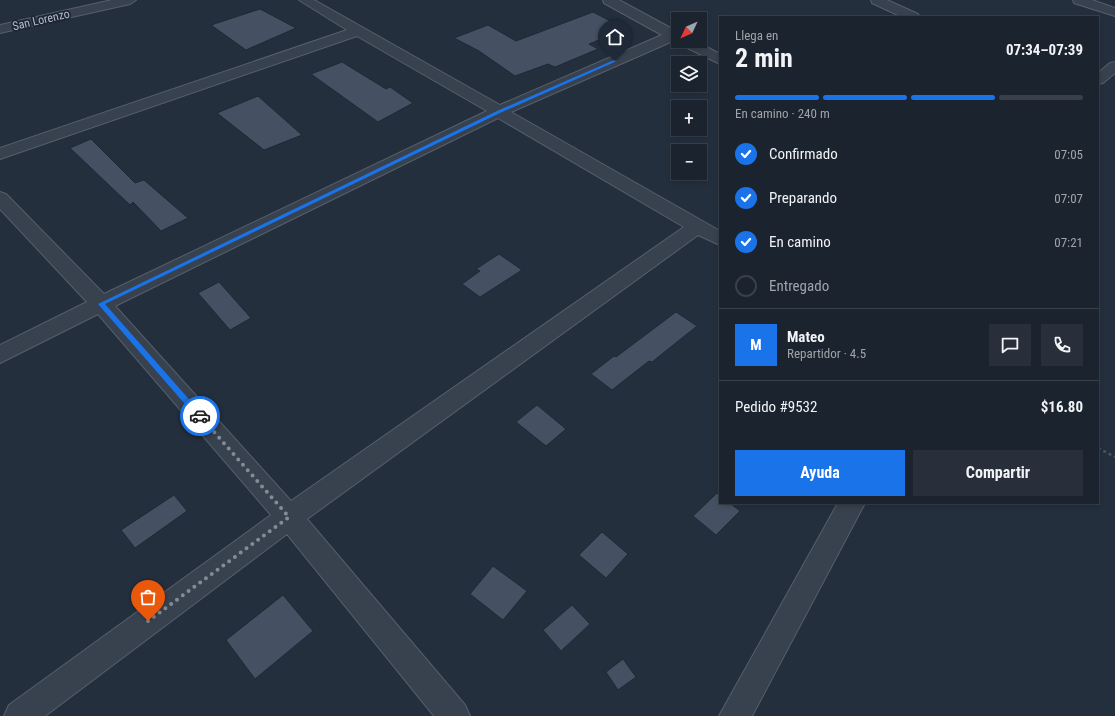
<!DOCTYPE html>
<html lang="es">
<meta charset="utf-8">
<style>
body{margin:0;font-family:"Roboto Condensed",sans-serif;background:#282f3a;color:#f1f3f6;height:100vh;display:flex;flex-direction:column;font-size:15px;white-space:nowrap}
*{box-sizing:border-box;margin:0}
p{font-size:13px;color:#a0a4aa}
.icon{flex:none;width:22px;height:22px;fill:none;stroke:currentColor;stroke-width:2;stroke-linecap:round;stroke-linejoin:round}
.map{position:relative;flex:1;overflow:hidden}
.drawer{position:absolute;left:719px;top:16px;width:380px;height:488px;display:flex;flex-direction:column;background:#1b232e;border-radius:0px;box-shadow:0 2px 6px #0003,0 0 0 1px #39404a}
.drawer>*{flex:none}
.needle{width:26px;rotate:226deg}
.buttons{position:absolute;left:671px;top:12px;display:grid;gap:8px}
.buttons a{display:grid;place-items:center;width:36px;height:36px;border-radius:0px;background:#1b232e;box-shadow:0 2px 6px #0003,0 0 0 1px #39404a;font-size:20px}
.pin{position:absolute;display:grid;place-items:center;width:34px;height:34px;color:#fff;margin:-41px -17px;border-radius:50% 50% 50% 0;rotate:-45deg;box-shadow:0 0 4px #0007}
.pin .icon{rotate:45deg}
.courier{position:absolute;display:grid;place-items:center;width:40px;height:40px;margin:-20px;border:3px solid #1a73e8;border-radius:50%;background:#fff;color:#222;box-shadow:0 1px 5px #0007}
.headline em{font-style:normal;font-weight:700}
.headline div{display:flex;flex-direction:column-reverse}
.headline{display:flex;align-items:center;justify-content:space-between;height:68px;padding:0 16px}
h1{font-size:26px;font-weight:700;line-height:30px}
.bar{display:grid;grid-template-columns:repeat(4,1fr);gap:6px 4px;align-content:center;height:48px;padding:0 16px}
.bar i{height:5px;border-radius:3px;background:#39404a}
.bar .on{background:#1a73e8}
.bar p{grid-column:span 4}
.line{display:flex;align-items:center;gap:10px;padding:0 16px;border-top:1px solid #39404a}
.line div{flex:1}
.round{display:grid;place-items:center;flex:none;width:42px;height:42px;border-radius:0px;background:#282f3a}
ol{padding:0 16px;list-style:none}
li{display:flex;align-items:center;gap:12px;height:44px}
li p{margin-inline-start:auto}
li .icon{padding:4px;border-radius:50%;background:#1a73e8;color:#fff;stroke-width:4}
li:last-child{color:#a0a4aa}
li i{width:22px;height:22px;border:2px solid #39404a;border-radius:50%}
.primary-button{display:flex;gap:8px;margin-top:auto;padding:8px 16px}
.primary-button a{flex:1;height:46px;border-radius:0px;background:#1a73e8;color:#fff;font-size:16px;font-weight:700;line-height:46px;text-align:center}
.primary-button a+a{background:#282f3a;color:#f1f3f6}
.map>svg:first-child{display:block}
.building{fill:#455162;stroke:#1f2835}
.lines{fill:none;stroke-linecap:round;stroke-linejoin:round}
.minor-casing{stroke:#565f6c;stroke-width:2}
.path{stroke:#44595c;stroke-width:2.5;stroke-dasharray:3 3;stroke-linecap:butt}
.minor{fill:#38414e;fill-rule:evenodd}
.route{fill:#1a73e8}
.done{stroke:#828b98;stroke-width:4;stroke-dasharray:0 7.2}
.labels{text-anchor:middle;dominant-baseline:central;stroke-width:3.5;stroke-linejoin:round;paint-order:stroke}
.far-street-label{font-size:12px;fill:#b4bcc9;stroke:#1d2633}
</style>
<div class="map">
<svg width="1115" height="716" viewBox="0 0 1115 716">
<rect width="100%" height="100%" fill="#242f3e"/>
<path class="building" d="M260,9L296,28L246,50L211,25Z
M593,12L626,29L589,44L598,49L555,67L548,64L515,76L479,51L454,38L488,25L516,41Z
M342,62L386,89L390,87L413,103L378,122L311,74Z
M258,96L302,135L264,150L217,113Z
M91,139L135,183L144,180L188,218L161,231L133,202L130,205L70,148Z
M499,254L522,270L480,297L462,284L480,271L476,269Z
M219,282L251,318L230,330L198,293Z
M676,312L697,326L652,362L649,361L612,390L591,374L614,356L616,357Z
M537,405L566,429L546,446L516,422Z
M717,493L720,495V503H730L740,511L716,535L693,516Z
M174,495L187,511L135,548L121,530Z
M602,532L628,554L606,578L579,555Z
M493,566L527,591L503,620L470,594Z
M283,595L313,631L255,679L226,640Z
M572,605L590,624L561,651L543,630Z
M623,659L636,677L618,690L606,672Z"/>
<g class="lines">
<g class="minor-casing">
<path id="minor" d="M112,0H136L130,4L0,33V25Z
M299,0H314L500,105L662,35L604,3L603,0H619L678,32V41H695L720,54V64L673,41L511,112L720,231V245L698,235L307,519L465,705L470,716H434L287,534L45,716H4L9,705L271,515L98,314L0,363V345L87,302L0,209V192L6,194L104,294L487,111L357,36L0,159V148L347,30ZM498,118L684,227L291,501L115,306Z
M871,0H887L918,14L920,17H902L872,3Z
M1073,0H1092L1115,8V16L1074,3Z
M1115,62V73L1103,83L1098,84V73L1110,63Z
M838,503H865L752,716H719Z"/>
</g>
<path class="path" d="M1098,448L1115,457"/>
<use href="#minor" class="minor"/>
</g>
<path class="route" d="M614,60L617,61L500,113L105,304L202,414V418H197L98,304L497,111Z"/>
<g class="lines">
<path class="done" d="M148,621L289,517L200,416"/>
</g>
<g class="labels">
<g class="far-street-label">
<text transform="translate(41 20) rotate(-13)">San Lorenzo</text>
</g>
</g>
</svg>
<div class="buttons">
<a><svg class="needle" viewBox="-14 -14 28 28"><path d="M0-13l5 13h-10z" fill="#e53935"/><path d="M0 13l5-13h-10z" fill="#a0a4aa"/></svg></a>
<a><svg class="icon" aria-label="layers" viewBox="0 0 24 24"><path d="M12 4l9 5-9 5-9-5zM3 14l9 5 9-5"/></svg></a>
<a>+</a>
<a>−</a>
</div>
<div class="pin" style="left:148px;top:621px;background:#ea580c"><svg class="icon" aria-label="bag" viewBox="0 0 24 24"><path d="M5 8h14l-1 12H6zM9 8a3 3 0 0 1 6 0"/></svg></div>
<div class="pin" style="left:615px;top:61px;background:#1f2937"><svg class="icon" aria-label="home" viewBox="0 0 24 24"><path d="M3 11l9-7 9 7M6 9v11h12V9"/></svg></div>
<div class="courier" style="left:200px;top:416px"><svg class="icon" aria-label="car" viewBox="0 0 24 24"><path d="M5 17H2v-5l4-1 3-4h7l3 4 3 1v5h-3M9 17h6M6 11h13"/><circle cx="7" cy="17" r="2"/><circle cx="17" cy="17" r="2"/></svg></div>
<section class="drawer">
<div class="headline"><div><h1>2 min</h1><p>Llega en</p></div><em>07:34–07:39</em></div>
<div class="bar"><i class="on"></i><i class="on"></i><i class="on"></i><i></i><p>En camino · 240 m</p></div>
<ol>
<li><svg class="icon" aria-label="check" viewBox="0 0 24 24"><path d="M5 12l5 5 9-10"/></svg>Confirmado<p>07:05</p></li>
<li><svg class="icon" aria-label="check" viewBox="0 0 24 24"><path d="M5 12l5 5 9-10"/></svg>Preparando<p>07:07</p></li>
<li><svg class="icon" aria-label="check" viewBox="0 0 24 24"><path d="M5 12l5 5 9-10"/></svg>En camino<p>07:21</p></li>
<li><i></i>Entregado</li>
</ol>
<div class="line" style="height:72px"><b class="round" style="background:#1a73e8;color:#fff">M</b><div><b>Mateo</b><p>Repartidor · 4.5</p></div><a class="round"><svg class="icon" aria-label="chat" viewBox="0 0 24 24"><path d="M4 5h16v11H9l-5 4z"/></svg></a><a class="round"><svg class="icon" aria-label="phone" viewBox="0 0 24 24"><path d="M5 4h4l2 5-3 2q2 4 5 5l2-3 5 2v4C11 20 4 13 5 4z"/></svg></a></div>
<div class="line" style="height:52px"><div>Pedido #9532</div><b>$16.80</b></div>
<div class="primary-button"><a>Ayuda</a><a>Compartir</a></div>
</section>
</div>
